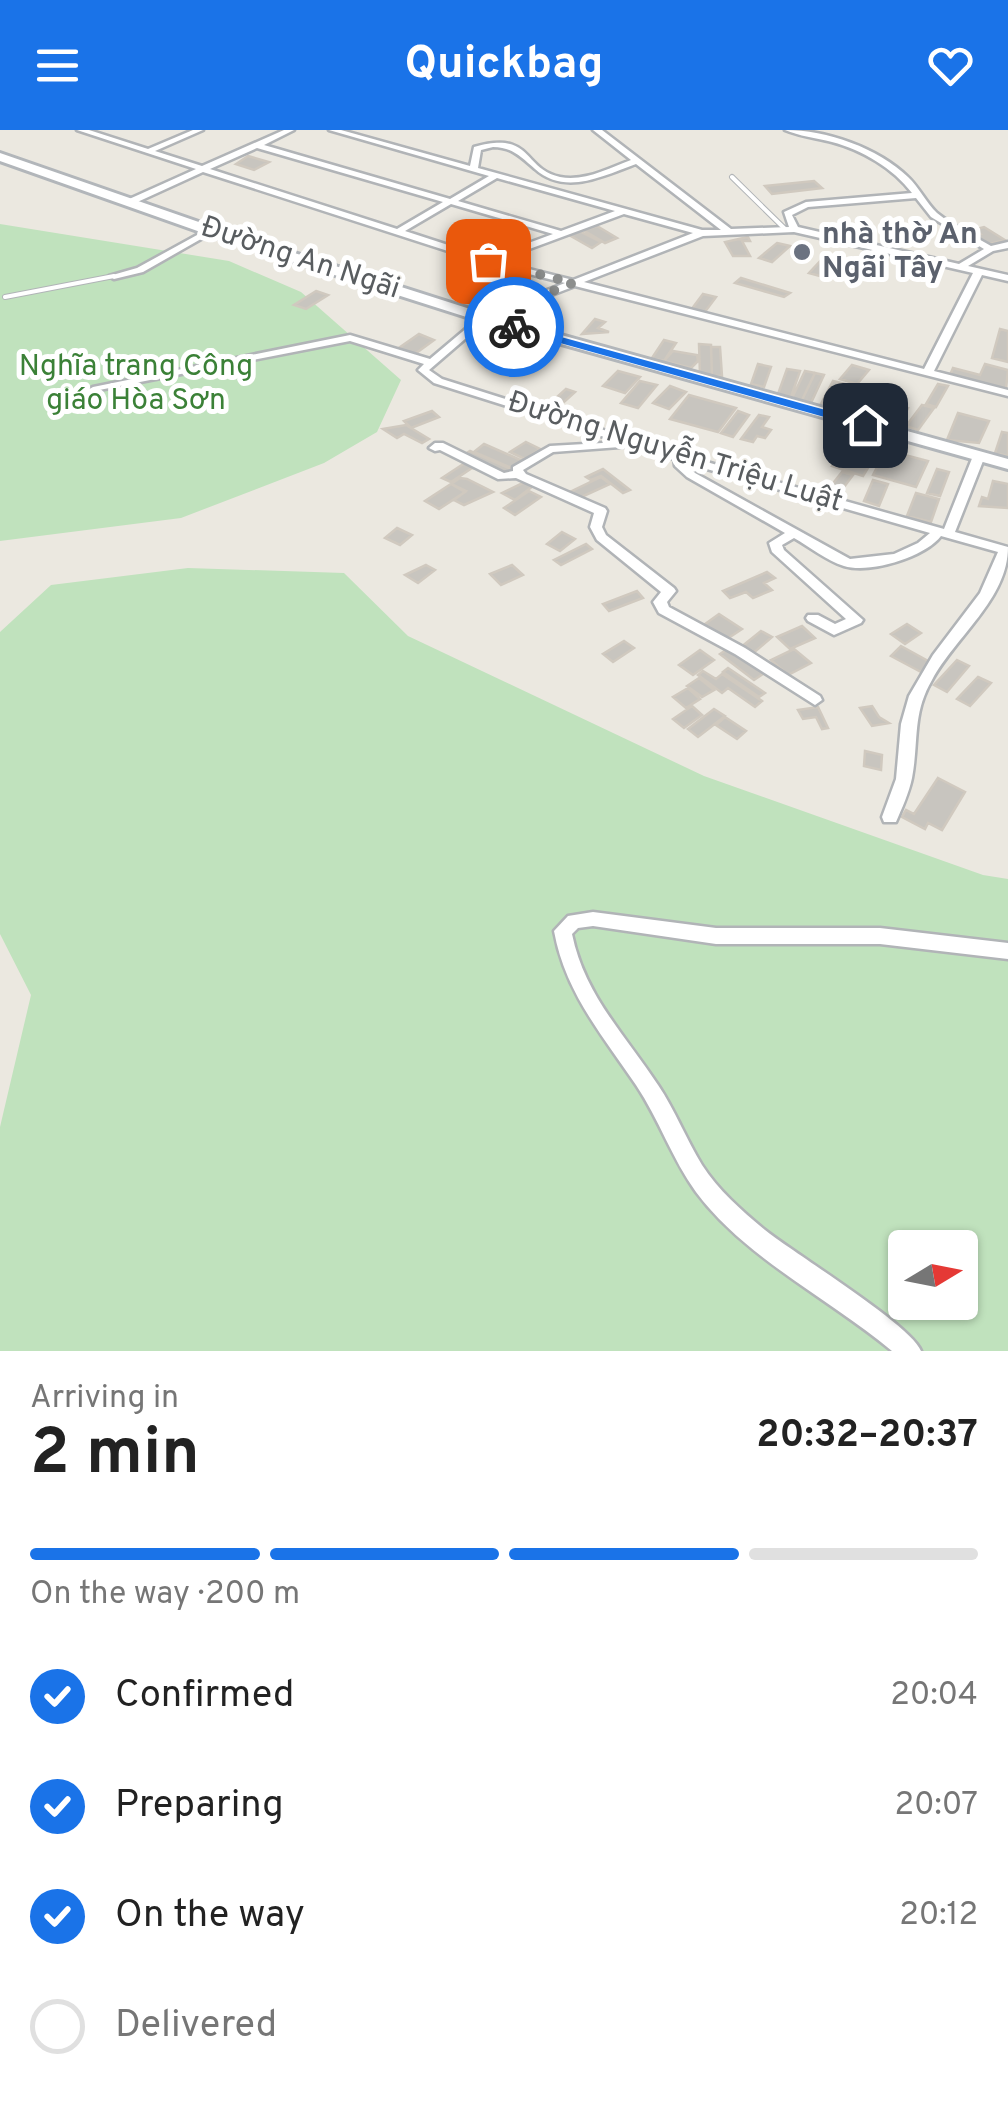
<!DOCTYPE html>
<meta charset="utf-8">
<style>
body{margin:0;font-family:Overpass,sans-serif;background:#f6f6f6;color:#222;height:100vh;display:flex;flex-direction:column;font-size:38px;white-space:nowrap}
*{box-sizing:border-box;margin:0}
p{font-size:32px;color:#767676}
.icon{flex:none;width:55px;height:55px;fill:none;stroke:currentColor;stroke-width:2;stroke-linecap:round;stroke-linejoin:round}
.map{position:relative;height:1221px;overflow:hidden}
.panel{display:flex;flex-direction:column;background:#fff;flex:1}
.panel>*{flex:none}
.needle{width:65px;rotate:80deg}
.controls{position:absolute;left:888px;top:1100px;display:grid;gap:20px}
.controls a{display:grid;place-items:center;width:90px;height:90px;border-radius:10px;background:#fff;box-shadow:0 2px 8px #0004;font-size:50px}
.pin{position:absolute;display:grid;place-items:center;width:85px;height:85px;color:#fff;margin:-42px;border-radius:20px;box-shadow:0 5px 15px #0006}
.courier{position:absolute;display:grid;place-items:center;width:100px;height:100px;margin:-50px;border:8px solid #1a73e8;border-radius:50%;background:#fff;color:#222;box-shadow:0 2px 12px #0007}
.headline em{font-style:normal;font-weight:700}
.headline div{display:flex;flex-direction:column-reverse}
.headline{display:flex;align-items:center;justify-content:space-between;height:170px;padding:0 30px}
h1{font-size:65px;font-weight:700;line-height:75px}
.bar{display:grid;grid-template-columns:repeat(4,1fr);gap:15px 10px;align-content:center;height:120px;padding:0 30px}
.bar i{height:12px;border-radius:8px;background:#e0e0e0}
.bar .active{background:#1a73e8}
.bar p{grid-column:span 4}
ol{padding:0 30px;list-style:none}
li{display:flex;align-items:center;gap:30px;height:110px}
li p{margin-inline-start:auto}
li .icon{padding:10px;border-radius:50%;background:#1a73e8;color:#fff;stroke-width:4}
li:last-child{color:#767676}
li i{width:55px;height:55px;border:5px solid #e0e0e0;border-radius:50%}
header{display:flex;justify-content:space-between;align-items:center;height:130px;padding:0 30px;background:#1a73e8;color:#fff;font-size:45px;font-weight:700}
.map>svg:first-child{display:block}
.green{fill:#c0e2bd;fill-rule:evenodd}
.building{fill:#c8c5bf;stroke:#d0c9bf;stroke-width:2.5}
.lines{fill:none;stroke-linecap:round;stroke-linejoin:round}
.lane-casing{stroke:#b1b4b7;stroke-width:6}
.street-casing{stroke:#b1b4b7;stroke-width:5}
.secondary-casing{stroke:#b2b6ba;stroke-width:6}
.lane{stroke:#fff;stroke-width:4}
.street{fill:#fff;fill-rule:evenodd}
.secondary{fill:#fff;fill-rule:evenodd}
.route{fill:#1a73e8}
.done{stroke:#8c8e8d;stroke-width:10;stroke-dasharray:0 18}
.worship-dot{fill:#6b7280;stroke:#fff;stroke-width:4}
.labels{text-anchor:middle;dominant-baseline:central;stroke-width:10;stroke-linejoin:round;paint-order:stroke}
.far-worship-label{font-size:30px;font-weight:bold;fill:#5b616d;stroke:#fff;text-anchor:start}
.far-street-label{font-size:30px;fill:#595d60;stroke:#fff}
.far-park-label{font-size:30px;fill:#3b8137;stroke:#fff}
</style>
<header><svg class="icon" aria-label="menu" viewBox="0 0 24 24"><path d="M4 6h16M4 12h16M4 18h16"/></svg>Quickbag<svg class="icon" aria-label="heart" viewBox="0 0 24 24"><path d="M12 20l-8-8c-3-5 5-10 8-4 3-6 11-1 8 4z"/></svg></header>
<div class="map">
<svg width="1008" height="1221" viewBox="0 0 1008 1221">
<rect width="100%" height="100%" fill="#ebe8e0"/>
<path class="green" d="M0,94L229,131L301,162L401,250L377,302L324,333L181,388L0,411Z
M188,438L344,443L408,506L704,646L983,745L1008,749V1221H0V997L31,865L0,804V502L51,455ZM905,1118H960V1172H905Z"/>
<path class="building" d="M248,26L269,32L254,40L236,34Z
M814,51L822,58L772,64L765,56Z
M597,96L617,108L605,113L583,100Z
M984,97L1005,110L986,115L971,106L980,104L973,100Z
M579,101L601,112L592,118L569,105Z
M748,107L750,111H742L750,126H733L725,112Z
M777,113L790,116L772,132L759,128Z
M825,126L840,130L824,147L809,143Z
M741,148L790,163L784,167L735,153Z
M316,161L328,165L306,179L294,175Z
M703,164L716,167L704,183L691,180Z
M595,189L605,192L598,198L609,202L582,204Z
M1000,199L1008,201V232L992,228Z
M419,204L434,210L412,226L396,220Z
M664,210L676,213L664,231L652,228Z
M699,214L711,215L712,246L700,245Z
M711,217H720L722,246H712Z
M673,221L697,225L698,231L691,238L664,231Z
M758,234L771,237L764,257L751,254Z
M985,234L1008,240L1006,259L949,247L953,238L980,245Z
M852,235L869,240L857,254L840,249Z
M787,239L800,241L791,267L778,264Z
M618,241L640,247L625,263L603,256Z
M805,241L815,243L802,270L792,268Z
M815,243L824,245L811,273L802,270Z
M640,251L657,255L638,278L621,273Z
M833,251L862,258L850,281L821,274Z
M938,254L948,256L936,277L926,274Z
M670,256L686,262L669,279L653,273Z
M566,259L575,262L555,280L546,277Z
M873,260L902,267L898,275L908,278L900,295L860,284Z
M689,265L736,278L718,302L670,289Z
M922,275L934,278L918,300L906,296Z
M432,281L439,287L411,298L404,291Z
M738,281L749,285L733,307L721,303Z
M958,283L989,291L979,313L947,310Z
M759,285L769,287L762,297L771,300L765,308L757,306L753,312L741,309Z
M406,295L429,309L422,313L404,304L397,308L383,299Z
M1002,302L1008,303V326L995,323Z
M858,309L879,320L863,346L832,336L849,310Z
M526,312L540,319L525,329L510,322Z
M484,314L523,331L514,339L474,322Z
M886,320L928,331L916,357L873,345Z
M470,321L511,339L504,344L462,326Z
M468,331L484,339L472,338L451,352L442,348Z
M603,339L630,360L623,363L601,346L591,350L586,347Z
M937,339L949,342L940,366L927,363Z
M842,342L853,345L838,365L827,361Z
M601,347L610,354L577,369L568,363Z
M460,348L467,349L493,362L464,375L454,370L466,361L451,354Z
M873,350L888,354L879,376L864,371Z
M993,351L1008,354V378L979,376L982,367L988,369Z
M525,352L533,356L515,370L502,363Z
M451,354L465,362L439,379L425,371Z
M529,361L541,367L515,385L504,378Z
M916,363L939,369L931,392L907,386Z
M397,398L412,405L400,415L385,408Z
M562,402L575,409L560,421L547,414Z
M586,414L592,419L561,435L554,430Z
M426,435L435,440L418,453L405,445Z
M512,435L523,445L501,455L490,444Z
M767,442L775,448L764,453L772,460L753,468L746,462L730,468L723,461Z
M637,461L643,468L609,481L603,474Z
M719,484L742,499L724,511L705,494Z
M907,494L921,503L905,514L891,504Z
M802,496L815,508L790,519L777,507Z
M761,501L772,507L751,525L740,518Z
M624,511L634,518L613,532L603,524Z
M901,516L930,532L921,542L891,526Z
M729,518L763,544L754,550L720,524Z
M794,519L811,533L788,545L771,530Z
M700,520L714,530L693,545L679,535Z
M957,530L969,536L947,562L934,555Z
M728,538L765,563L759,567L723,542Z
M703,541L716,549L722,544L762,571L755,577L728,558L722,563L698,545Z
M978,547L991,553L970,576L957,569Z
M699,548L714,560L702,567L687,556Z
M688,558L700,569L686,578L673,567Z
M692,576L702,585L684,598L673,589Z
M872,576L879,587L889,593L872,596L860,578Z
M818,577L828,598L822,599L816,587L803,589L798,580Z
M714,579L725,586L698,607L688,599Z
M725,587L746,601L737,609L716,595Z
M865,621L882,625L881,640L864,636Z
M938,648L965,662L942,700L928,693L925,699L902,687L906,680L914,684Z"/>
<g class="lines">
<g class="lane-casing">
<path id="lane" d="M732,47L785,99
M5,167L114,146"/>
</g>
<g class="street-casing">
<path id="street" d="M77,0H89L148,19L193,0H203L155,21L202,36L284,0H294L264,15L450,69L489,46L329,0H341L470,36L474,17C533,0 522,39 560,47C584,52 609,38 631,30L593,0H602L731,99L789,97L784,82L806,72L912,63C893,38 862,20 832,12C816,8 799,6 785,0C827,0 878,18 908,47C919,57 926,73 937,83C953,96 974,106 991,116L1008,112V118L993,121L968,136L1008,145V151L982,145L934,241L1008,260V266L575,156L487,190L429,240L442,249L689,327L944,399L973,326L979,323L983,324L985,326L955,402L1008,417C1008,469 955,507 932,550C912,584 919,611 912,648C909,663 902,678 896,692H884L882,687L896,649L901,594L909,566L933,525L980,463L998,422L941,406C925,427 870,444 844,436C827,431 810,417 794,408L782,415L784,420L863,490L861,493L834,505L808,491L806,488L808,485H818L835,494L846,489L772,422L769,413L785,403L687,347L675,336L674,329L633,316L553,322L523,340L526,344L605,378L607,381L602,397L606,405L674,458L676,461L667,472L669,477L745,518L820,566L822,570L815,575L735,524L659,483L653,472L661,462L597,410L590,397L594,383L516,348L498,349L440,320L435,321L429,318L435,313H443L504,343L513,341V337L550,316L620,312L434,253L418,240L424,234L350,211L89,262L88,260L93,257L350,205L430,229L481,186L565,153L485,133L203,42L133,74H127V70L196,39ZM493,17C512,17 521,27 535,39C565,66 603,46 636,34L721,100H702L478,38L481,20ZM257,18L443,72L397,99L210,39ZM497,48L615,81L561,101L458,71ZM916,68L931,87L984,119L959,134L798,97L792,85L808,77ZM451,74L553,104L488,128L405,101ZM624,84L693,103L573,150L497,131ZM794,102L973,143L924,239L584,152L703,106ZM686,333L930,403L918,413L894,424L850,429L695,343Z
M208,99L215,101L143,142L114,149L109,146L137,138Z
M593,782L716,798H880L1008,813V829L880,814H716L593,796L578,798L572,804C584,864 625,905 658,955C675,980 686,1009 702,1035C718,1060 742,1081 765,1100C795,1124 911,1195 921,1221H892C830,1169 745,1128 696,1062C672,1029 659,989 636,955C602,905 565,862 554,801L568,786Z"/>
</g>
<g class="secondary-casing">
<path id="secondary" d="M0,23L216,98L489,185L1008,329V339L479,191L206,104L0,31Z"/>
</g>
<use href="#lane" class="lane"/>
<use href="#street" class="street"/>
<use href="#secondary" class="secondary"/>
</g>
<path class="route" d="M514,194L869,292L871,295L860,297L510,199Z"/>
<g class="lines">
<path class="done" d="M488,131L573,153L484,188L514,197"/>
</g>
<circle class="worship-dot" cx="802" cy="122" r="10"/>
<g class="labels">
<g class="far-worship-label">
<text x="822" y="105">nhà thờ An<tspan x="822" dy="34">Ngãi Tây</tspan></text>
</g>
<g class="far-street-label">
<text transform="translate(300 129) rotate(18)">Đường An Ngãi</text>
<text transform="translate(675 323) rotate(17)">Đường Nguyễn Triệu Luật</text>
</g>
<g class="far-park-label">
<text x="136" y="237">Nghĩa trang Công<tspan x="136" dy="34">giáo Hòa Sơn</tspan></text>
</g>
</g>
</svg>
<div class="controls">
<a><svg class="needle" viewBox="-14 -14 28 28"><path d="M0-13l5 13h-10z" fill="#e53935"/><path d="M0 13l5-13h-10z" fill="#767676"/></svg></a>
</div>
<div class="pin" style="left:488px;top:131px;background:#ea580c"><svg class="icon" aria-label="bag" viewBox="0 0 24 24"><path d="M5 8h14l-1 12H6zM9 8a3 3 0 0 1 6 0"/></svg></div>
<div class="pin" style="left:865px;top:295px;background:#1f2937"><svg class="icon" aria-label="home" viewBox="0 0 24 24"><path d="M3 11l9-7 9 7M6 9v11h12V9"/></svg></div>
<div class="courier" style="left:514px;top:197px"><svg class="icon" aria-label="bike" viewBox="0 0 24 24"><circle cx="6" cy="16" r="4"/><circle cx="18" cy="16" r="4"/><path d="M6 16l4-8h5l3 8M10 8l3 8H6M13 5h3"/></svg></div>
</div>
<section class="panel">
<div class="headline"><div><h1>2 min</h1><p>Arriving in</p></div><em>20:32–20:37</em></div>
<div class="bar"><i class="active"></i><i class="active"></i><i class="active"></i><i></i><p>On the way · 200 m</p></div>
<ol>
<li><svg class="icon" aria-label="check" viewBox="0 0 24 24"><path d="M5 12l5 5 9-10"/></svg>Confirmed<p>20:04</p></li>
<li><svg class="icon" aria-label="check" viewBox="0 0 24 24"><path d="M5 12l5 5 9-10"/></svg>Preparing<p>20:07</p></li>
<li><svg class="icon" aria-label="check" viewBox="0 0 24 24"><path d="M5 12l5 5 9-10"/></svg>On the way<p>20:12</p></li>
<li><i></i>Delivered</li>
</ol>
</section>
